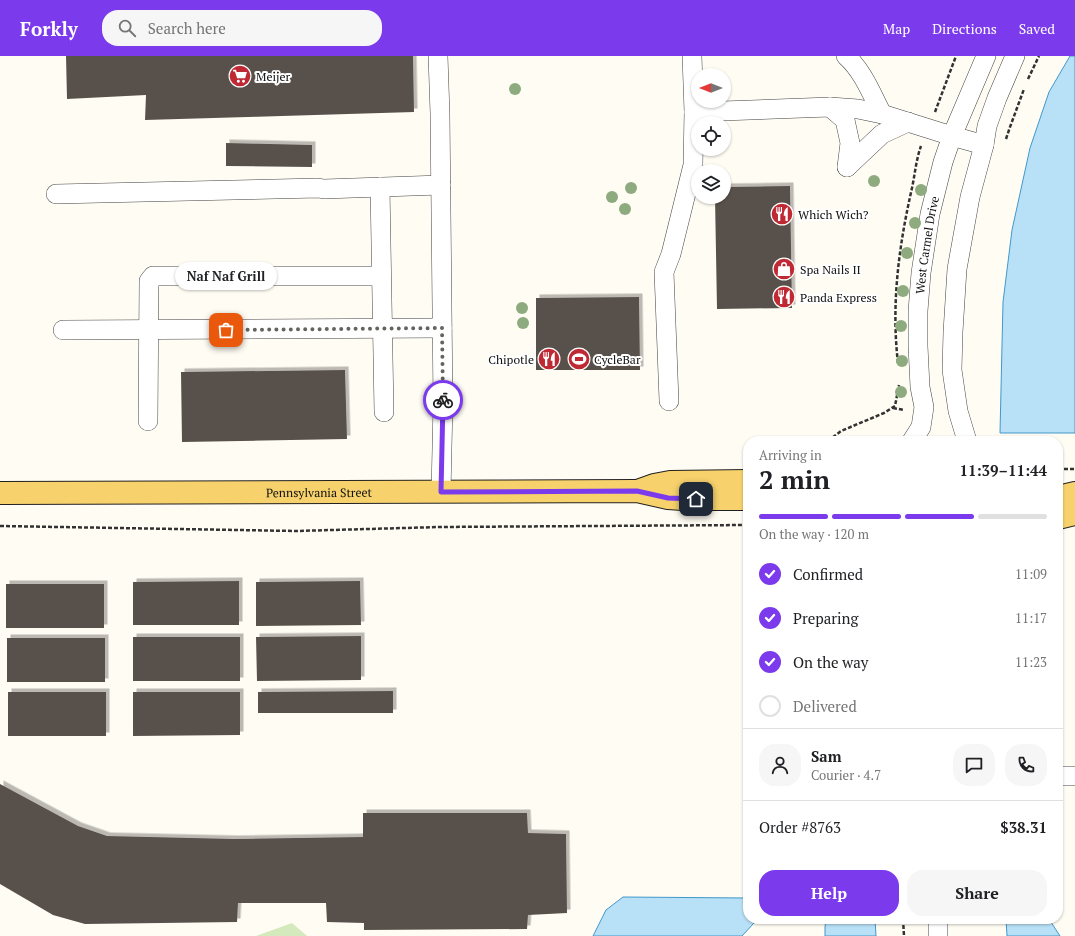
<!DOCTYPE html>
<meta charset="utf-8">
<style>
body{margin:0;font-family:"PT Serif",serif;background:#f6f6f6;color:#202124;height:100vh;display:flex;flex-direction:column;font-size:15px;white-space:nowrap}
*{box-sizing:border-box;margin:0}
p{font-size:13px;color:#757577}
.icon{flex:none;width:22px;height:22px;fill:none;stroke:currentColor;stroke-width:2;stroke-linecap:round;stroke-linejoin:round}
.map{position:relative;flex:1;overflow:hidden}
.drawer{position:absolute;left:743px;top:380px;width:320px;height:488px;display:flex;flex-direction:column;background:#fff;border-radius:16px;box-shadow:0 1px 3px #0004}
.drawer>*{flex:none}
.needle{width:26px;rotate:270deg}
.buttons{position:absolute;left:691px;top:12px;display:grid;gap:8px}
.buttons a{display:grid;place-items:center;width:40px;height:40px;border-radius:50%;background:#fff;box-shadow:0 1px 3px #0004;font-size:20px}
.pin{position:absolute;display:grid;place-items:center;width:34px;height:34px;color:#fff;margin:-17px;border-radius:8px;box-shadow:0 2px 6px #0006}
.courier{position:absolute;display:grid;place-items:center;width:40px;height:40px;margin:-20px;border:3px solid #7c3aed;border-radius:50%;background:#fff;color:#222;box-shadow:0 1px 5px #0007}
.bubble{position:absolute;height:28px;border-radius:14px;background:#fff;box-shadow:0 1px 3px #0004;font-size:13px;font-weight:800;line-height:28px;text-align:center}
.overview em{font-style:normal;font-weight:800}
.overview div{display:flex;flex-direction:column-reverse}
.overview{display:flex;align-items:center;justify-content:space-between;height:68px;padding:0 16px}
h1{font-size:26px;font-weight:800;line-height:30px}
.bar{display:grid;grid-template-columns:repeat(4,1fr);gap:6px 4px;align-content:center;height:48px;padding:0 16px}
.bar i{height:5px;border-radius:3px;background:#e0e0e0}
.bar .active{background:#7c3aed}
.bar p{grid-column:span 4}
.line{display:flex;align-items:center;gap:10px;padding:0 16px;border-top:1px solid #e0e0e0}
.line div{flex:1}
.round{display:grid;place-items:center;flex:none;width:42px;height:42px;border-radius:16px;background:#f6f6f6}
ol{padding:0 16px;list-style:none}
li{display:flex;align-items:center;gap:12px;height:44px}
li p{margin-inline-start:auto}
li .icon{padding:4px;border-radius:50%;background:#7c3aed;color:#fff;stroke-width:4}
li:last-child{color:#757577}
li i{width:22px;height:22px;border:2px solid #e0e0e0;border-radius:50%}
.button{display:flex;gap:8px;margin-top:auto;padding:8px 16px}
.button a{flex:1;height:46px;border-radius:16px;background:#7c3aed;color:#fff;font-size:16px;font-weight:800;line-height:46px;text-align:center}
.button a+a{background:#f6f6f6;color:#202124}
header{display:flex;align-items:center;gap:24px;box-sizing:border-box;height:56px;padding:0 20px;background:#7c3aed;color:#fff}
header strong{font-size:19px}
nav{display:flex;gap:22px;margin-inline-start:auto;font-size:14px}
.search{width:280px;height:36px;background:#f6f6f6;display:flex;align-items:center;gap:10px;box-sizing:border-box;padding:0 14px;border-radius:16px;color:#757577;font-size:15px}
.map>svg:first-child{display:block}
.green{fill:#d5eabc}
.water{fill:#b8e0f6;stroke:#4098cc}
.building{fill:#59514c;filter:url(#shadow)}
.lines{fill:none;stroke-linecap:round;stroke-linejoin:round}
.minor-casing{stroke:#434343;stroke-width:20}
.major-casing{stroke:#212121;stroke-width:24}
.path{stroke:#323232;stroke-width:2.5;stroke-dasharray:4 2;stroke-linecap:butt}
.minor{stroke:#fff;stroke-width:19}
.major{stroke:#f6d16c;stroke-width:22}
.tree{fill:#8eab7f}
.done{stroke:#64635f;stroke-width:4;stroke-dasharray:0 7.2}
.route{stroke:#7c3aed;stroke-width:5}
.labels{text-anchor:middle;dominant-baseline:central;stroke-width:4;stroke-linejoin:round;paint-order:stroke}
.poi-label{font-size:12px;fill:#101010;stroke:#fff;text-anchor:start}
.street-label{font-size:12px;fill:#101010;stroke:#fff}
</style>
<header>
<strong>Forkly</strong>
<div class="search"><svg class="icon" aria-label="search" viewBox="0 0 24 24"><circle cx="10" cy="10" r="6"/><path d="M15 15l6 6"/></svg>Search here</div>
<nav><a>Map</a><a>Directions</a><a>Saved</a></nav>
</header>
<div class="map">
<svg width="1075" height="880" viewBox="0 0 1075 880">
<defs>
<filter id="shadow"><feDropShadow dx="3.5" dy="-3.5" stdDeviation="0" flood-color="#0004"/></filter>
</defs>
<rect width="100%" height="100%" fill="#fffcf3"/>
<path class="green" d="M292,867L307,880H256Z"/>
<path class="water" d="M1070,0H1075V377H1000L1003,246L1012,174L1030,92L1049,36Z
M623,841L748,842V863H756L754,867L742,880H593L606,854Z
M826,863H875L876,880H825V871Z
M1006,863H1049L1060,880H1007Z"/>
<path class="building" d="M66,0H413L414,56L145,64L146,39L67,43Z
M226,87L312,89V111L226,110Z
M790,130L792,252L717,253L715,141H724V131Z
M639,241L640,314H536V242Z
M345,314L347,383L182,386L181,316Z
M239,525V569H133V526Z
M360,525L361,569L256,570V526Z
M6,528H104V572H6Z
M361,580V624L257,625L256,581Z
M133,581H240V625H133Z
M7,582H105V626H7Z
M393,635V657H258V636Z
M8,636H106V680H8Z
M133,636H240V679L133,680Z
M0,728L78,770L107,780L234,783L363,781V757H527L528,777L566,778L567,857L528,859L527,873L364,874V867L327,866L326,847H238L237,866L85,868L53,859L0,828Z"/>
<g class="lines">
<g class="minor-casing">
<g id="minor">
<path d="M438,0L440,58L443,348L441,436"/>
<path d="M846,0C863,15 872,39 882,58"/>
<path d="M830,51L845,64L850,87L847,111"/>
<path d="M694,56L830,51L858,53L882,58L952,80L984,89"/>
<path d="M847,111L882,78L908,66"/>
<path d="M380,131L384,356"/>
<path d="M56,138L318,132L324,133L441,129"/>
<path d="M63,274L442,272"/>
<path d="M669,345L664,216L671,198L693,109L694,56L692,0"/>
<path d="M148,365L149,225L153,220H381"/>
<path id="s1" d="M912,385L921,371L924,351L920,331L918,290V255L921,217L930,158L943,106L952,80L986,0"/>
<path d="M967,385L958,355L952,314L953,276L957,213L970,141L984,89L987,70L997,42L1015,0"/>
<path d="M1058,720H1075"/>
<path d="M938,863V880"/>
</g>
</g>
<g class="major-casing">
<g id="major">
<path d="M640,434L654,429L670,426L748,425"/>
<path id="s2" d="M0,437L637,435L668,442L683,443H748"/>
<path d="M1058,441L1075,437"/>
<path d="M1058,462L1075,458"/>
</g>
</g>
<path class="path" d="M1028,23L1039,0
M935,56L956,0
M1006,83L1010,71L1024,33
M898,307C891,248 899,189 912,132C915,118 916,104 921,90
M893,352L904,354
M828,385L841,375L884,357L895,350L899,329
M1058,413H1075
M0,470L296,475L440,471L748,469
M903,863L904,880"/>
<use href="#minor" class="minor"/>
<use href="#major" class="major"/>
</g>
<g class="tree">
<circle cx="515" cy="33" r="6"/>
<circle cx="874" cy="125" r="6"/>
<circle cx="631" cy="132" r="6"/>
<circle cx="921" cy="134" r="6"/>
<circle cx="612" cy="141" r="6"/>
<circle cx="625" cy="153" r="6"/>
<circle cx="915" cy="167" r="6"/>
<circle cx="907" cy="197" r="6"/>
<circle cx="903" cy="235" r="6"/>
<circle cx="522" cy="252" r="6"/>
<circle cx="523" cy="267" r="6"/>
<circle cx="901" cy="270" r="6"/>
<circle cx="902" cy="305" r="6"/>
<circle cx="901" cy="336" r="6"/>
</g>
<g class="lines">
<path class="done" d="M226,274L442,272L443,344"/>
<path class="route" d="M443,344L441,436L637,435L668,442L696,443"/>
</g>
<defs>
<g id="supermarket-disc" transform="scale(1.15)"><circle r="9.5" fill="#bf2934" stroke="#fff"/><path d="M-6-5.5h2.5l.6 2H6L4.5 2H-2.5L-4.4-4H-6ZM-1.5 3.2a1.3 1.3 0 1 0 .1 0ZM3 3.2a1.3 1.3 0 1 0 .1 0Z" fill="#fff"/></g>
<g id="restaurant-disc" transform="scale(1.15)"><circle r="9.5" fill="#bf2934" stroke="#fff"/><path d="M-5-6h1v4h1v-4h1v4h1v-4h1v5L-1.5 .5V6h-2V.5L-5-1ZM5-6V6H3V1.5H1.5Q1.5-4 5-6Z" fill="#fff"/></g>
<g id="shop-disc" transform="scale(1.15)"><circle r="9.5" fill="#bf2934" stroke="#fff"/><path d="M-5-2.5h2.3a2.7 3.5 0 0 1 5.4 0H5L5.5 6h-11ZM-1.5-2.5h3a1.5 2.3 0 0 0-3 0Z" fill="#fff"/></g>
<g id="stadium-disc" transform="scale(1.15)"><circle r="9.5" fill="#bf2934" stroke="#fff"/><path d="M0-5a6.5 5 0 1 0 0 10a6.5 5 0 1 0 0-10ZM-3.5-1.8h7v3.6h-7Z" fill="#fff"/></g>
</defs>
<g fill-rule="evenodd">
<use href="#supermarket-disc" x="240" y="20"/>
<use href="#restaurant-disc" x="782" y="158"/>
<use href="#shop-disc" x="784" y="213"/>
<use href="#restaurant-disc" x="784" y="241"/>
<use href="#restaurant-disc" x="549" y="303"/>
<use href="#stadium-disc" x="579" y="303"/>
</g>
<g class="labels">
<g class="poi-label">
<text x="256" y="20">Meijer</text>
<text x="798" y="158">Which Wich?</text>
<text x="800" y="213">Spa Nails II</text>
<text x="800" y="241">Panda Express</text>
<text x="534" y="303" text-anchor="end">Chipotle</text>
<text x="594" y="303">CycleBar</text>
</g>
<g class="street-label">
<text stroke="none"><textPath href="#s1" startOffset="200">West Carmel Drive</textPath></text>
<text stroke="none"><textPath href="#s2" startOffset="319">Pennsylvania Street</textPath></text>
</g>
</g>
</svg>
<div class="buttons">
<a><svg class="needle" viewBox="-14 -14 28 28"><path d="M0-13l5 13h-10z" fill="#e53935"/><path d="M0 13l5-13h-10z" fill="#757577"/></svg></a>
<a><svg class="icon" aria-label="locate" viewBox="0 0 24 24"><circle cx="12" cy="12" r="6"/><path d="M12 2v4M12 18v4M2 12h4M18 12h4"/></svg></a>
<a><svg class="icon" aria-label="layers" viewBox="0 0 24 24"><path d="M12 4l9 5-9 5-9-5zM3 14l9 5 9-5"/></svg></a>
</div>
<div class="pin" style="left:226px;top:274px;background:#ea580c"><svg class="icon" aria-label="bag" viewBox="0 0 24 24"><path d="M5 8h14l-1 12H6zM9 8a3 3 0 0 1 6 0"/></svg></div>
<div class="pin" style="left:696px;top:443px;background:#1f2937"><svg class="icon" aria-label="home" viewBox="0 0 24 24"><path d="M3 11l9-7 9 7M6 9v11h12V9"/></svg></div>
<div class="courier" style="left:443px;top:344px"><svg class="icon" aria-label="bike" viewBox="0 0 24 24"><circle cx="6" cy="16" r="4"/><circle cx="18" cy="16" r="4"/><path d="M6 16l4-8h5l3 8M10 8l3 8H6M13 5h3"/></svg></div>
<div class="bubble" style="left:175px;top:206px;width:102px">Naf Naf Grill</div>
<section class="drawer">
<div class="overview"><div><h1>2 min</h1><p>Arriving in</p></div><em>11:39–11:44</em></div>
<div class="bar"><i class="active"></i><i class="active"></i><i class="active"></i><i></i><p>On the way · 120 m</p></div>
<ol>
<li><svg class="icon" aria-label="check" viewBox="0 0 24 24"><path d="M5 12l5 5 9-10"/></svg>Confirmed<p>11:09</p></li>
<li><svg class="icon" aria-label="check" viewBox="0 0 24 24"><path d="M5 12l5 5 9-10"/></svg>Preparing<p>11:17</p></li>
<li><svg class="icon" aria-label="check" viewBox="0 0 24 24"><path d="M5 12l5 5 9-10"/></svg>On the way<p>11:23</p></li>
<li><i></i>Delivered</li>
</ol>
<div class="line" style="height:72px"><a class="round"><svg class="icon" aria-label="person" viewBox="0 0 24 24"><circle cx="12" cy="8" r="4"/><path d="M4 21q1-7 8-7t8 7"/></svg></a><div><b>Sam</b><p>Courier · 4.7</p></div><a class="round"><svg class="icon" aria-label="chat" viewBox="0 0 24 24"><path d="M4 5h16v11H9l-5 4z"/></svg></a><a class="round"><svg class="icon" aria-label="phone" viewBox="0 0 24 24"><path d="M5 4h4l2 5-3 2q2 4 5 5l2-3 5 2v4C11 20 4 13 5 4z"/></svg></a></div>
<div class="line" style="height:52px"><div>Order #8763</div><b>$38.31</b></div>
<div class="button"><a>Help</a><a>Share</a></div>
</section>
</div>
